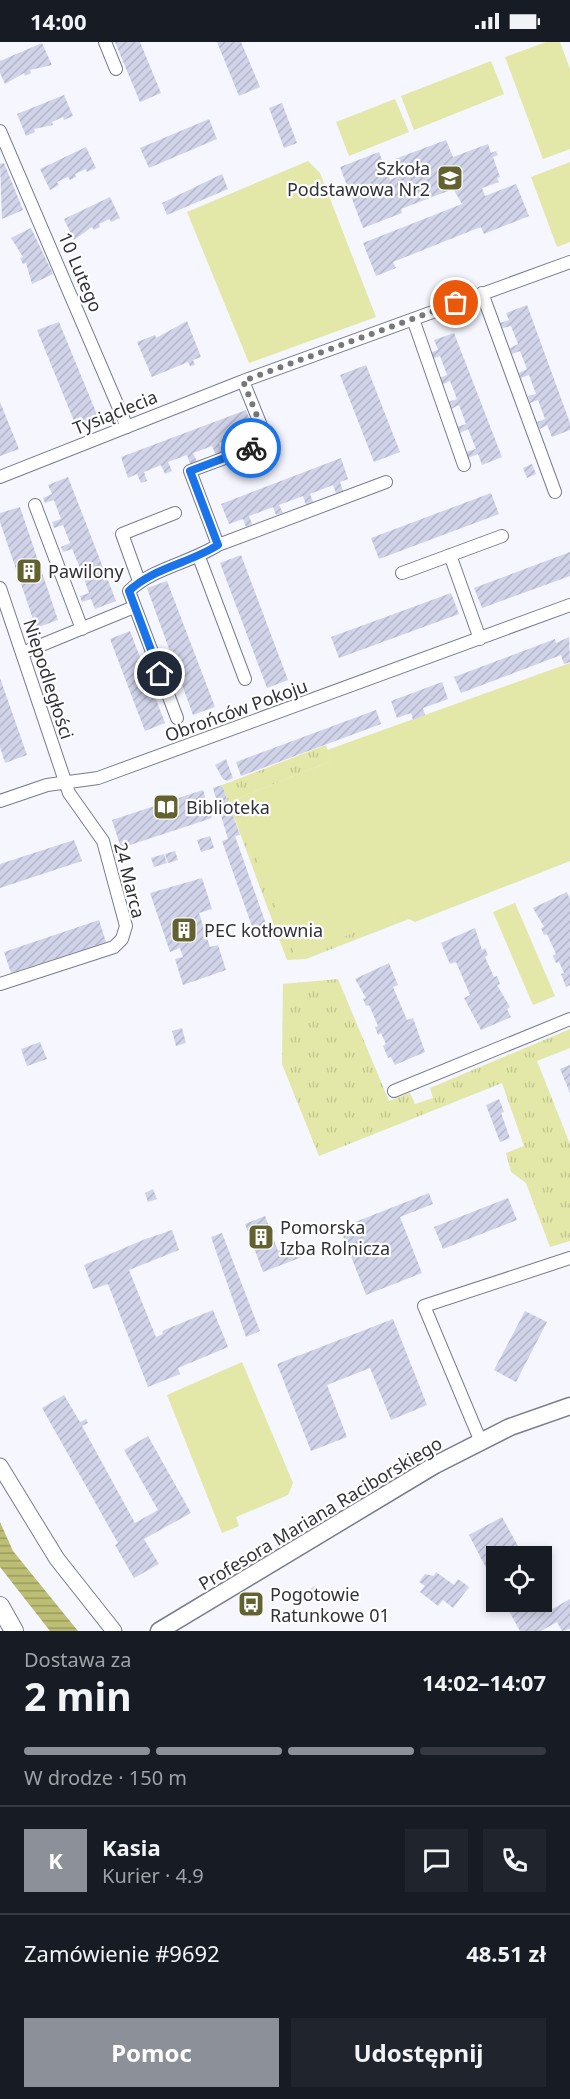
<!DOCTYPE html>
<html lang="pl">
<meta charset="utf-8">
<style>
body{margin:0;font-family:"Noto Sans",sans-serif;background:#20242c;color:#f1f3f6;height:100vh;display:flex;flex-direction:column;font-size:22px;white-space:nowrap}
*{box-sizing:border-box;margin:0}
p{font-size:20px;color:#9ea1a6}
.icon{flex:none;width:33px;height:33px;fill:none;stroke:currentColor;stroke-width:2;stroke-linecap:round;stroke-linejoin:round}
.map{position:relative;height:1589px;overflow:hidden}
.drawer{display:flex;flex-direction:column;background:#171b24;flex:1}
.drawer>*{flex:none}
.controls{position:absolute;left:486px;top:1504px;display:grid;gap:12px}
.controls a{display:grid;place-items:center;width:66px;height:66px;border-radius:0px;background:#171b24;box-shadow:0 3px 9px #0003;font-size:30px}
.pin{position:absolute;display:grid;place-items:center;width:51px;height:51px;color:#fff;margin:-26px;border:3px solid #fff;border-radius:50%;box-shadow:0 2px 6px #0007}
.courier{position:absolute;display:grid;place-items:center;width:60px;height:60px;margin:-30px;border:4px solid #1a73e8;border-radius:50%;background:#fff;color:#222;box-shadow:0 2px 8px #0007}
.headline em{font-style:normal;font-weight:700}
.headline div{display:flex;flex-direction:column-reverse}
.headline{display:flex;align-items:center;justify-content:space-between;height:102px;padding:0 24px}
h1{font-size:39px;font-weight:700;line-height:45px}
.bar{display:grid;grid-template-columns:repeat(4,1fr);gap:9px 6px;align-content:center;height:72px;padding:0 24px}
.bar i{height:8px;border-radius:4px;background:#363941}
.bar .on{background:#8c9099}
.bar p{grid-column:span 4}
.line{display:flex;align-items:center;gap:15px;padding:0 24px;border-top:2px solid #363941}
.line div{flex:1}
.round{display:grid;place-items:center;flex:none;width:63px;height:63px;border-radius:0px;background:#20242c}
.action{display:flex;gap:12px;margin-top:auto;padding:12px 24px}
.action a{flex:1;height:69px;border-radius:0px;background:#8c9099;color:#fff;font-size:24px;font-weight:700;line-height:69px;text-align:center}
.action a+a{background:#20242c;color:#f1f3f6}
.status{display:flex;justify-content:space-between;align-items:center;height:42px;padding:0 30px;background:#171b24;direction:ltr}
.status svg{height:16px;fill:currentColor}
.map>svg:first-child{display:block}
.grass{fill:url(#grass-tufts)}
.park{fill:#e3e7a7}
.water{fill:url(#water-rules)}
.building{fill:url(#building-hatch)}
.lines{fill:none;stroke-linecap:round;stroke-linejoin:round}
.minor-casing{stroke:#797c8f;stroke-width:14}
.tertiary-casing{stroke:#797c8f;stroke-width:17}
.secondary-casing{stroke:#797c8f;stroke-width:19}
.primary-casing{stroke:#797c8f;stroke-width:20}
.minor{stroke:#fff;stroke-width:12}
.tertiary{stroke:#fff;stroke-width:15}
.secondary{stroke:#fff;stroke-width:16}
.primary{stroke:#fff;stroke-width:18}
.done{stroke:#76777f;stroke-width:6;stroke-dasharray:0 10.8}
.route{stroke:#1a73e8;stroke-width:8}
.labels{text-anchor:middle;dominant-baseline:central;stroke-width:4.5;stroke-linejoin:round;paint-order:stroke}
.poi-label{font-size:18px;fill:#31323a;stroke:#fff;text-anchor:start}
.street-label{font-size:18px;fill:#31323a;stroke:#fff}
</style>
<div class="status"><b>14:00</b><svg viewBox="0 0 49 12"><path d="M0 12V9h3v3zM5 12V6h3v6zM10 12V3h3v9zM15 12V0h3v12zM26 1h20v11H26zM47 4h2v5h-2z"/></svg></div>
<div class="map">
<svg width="570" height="1589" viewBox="0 0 570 1589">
<defs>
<pattern id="grass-tufts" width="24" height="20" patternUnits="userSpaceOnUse" patternTransform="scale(1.5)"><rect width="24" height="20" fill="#e3e7a7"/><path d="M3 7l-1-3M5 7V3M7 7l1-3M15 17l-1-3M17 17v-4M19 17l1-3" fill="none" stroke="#c3c790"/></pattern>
<pattern id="water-rules" width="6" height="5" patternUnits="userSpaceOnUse" patternTransform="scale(1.5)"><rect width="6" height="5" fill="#bcbf73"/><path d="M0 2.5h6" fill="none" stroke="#999c5f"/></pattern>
<pattern id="building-hatch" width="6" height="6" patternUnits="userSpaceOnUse" patternTransform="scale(1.5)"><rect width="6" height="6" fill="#d1d4e9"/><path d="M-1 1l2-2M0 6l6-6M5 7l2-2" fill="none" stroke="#b4b6c9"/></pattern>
</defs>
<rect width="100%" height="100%" fill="#f5f6fe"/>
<path class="grass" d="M326,703L331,719L234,758L393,875L396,882L306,917L287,918L222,743Z
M338,937L389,1059L410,1051L415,1062L433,1056L430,1046L570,987V1006L537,1019L570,1102V1199L550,1205L526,1141L511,1130L506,1111L524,1104L502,1041L319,1114L282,1022L283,942Z"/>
<path class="park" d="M546,0H560L570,27V107L543,117L505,15Z
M491,19L504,52L414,88L401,54Z
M395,57L409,90L349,114L336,80Z
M308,119L320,131L376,275L249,321L187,170Z
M570,120V200L557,205L531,135Z
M570,621V819L415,880L409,877L396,882L393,875L296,914L234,758L331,719L327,708Z
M515,861L555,954L533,963L493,870Z
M242,1320L293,1441L288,1453L236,1475L239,1484L222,1491L167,1353Z"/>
<path class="water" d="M0,1480L13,1509L78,1589H50L0,1525Z"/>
<path class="building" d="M115,0H140L161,51L140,60Z
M217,0H241L260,45L239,54Z
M42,1L52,23L30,28L31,31L25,34L24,31L5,42L0,31V19Z
M64,53L73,74L64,78L63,75L52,80L53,83L34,87L35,90L26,94L17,72Z
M282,61L297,101L284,106L269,66Z
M209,77L217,97L149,126L140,106Z
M446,98L453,115L488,102L491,111L496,109L498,113L493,115L500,135L497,136L499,140L482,146L485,154L516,142L529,174L484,192L481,185L473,188L393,220L396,226L376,234L363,201L462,162L454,148L456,146L401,167L402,171L363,186L340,125L379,110L390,138L401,133L395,117Z
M86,105L96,126L87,130L86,127L75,132L76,135L70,138L68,135L57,140L59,143L50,148L40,127Z
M4,121L23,168L2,177L0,122Z
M222,132L228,147L167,173L162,161Z
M110,155L120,176L111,180L110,177L99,182L100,185L94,188L92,185L74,198L64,177Z
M31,186L53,232L32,242L26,221L23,222L20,216L23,215L11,196Z
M527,263L570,381V388L552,395L547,383L540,387L537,380L545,377L538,358L530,361L528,354L536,352L529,333L521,336L519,331L527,327L520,309L512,312L510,306L518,302L511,284L503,286L500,281L509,278L506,271Z
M187,279L201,315L193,318L195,323L190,324L188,320L152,335L137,300L155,293L156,296Z
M59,280L98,375L76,384L37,288Z
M454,291L502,415L482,423L478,412L468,416L466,410L476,407L468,387L460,391L457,385L466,382L459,363L451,367L448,360L457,357L450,339L441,343L439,336L447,333L440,314L432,317L429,311L438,308L434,298Z
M366,323L400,410L374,420L340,333Z
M0,360L19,407L0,414Z
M246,368L253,387L244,391L247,401L240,403L237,394L219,401L223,410L216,413L212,404L193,411L197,420L190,422L187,413L168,420L172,429L165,432L161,423L144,430L147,439L141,441L137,432L128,436L121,415Z
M341,416L348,437L340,440L343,449L336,451L333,443L310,452L313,460L306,463L303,454L279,463L283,471L276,473L273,465L249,474L252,482L246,485L243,477L229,482L221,462Z
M532,422L536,432L527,436L523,426Z
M68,435L116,559L95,567L91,557L82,560L80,554L89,551L82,531L73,535L71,529L80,526L72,507L63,510L61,505L70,501L63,483L54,486L52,480L61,477L54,458L45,461L43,456L52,452L48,443Z
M491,451L499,472L379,517L371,496Z
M20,465L58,578L36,586L0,480V471Z
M570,510V534L482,566L474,546Z
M241,513L288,638L267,646L220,521Z
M167,539L215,665L193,673L147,546Z
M451,551L459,572L339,616L331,595Z
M130,589L165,681L145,689L110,597Z
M569,595L570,620L564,622L561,613L461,651L454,635L555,597L556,601Z
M0,636L27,713L5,721L0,705Z
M442,640L448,657L423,666L425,673L413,678L411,671L397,676L391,659Z
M376,668L381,682L241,734L236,720Z
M226,717L233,736L227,739L223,737L215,723Z
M222,743L240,793L235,794L267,885L254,890L222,799L228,797L213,746Z
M203,748L212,776L121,806L112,778Z
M210,794L214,806L201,810L197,798Z
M74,798L82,819L0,846V822Z
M175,809L178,818L168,821L165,812Z
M164,812L167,821L154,825L151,816Z
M202,836L212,867L199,871L210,905L218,903L226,928L183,943L175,917L183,915L180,906L170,910L150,851Z
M567,850L570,857V943L566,945L561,932L564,931L559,920L556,921L553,914L556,912L547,892L544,893L541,886L544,885L533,866Z
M99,878L106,900L11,931L4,910Z
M475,886L482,908L485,906L488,913L485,915L494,935L497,934L500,942L497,943L510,965L507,967L511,975L481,988L464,956L470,953L456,920L450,922L441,901Z
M389,921L398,943L393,945L407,978L413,976L425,1010L395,1023L391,1015L388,1016L383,1004L386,1002L381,991L378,993L375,985L378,984L369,963L366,964L363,957L366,956L355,937Z
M182,986L186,1001L176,1004L172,989Z
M40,1000L47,1017L27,1024L21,1007Z
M570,1023V1051L560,1027Z
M499,1057L504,1070L501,1071L510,1096L500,1100L486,1063Z
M153,1147L157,1157L148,1160L145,1151Z
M429,1151L433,1162L400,1175L422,1231L366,1253L340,1186Z
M508,1156L517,1178L443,1207L434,1185Z
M265,1174L278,1209L297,1201L302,1215L263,1230L245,1182Z
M172,1188L179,1208L129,1228L156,1295L163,1292L162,1289L213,1268L228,1305L178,1326L180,1332L148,1345L108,1242L93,1247L84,1223L143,1198Z
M222,1191L260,1289L246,1295L211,1195Z
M525,1269L547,1280L516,1340L494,1328Z
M393,1277L427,1363L391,1378L370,1326L327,1343L347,1395L311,1409L277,1322Z
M64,1353L80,1380L86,1377L88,1381L82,1384L135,1481L158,1468L124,1408L148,1394L191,1471L144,1497L159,1522L134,1536L115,1503L118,1501L42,1366Z
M502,1475L524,1515H496V1545L469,1493Z
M436,1530L454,1543L458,1537L469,1545L453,1566L443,1558L438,1564L420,1550L425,1544L419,1540L425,1532L434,1534Z
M315,1544L320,1553L315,1555L310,1547Z
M542,1548L552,1567L570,1557V1587L562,1589L557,1580L541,1589H520L504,1560H542Z"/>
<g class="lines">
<g class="minor-casing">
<path id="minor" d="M105,0L116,27
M0,89L127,385
M482,251L555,450
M413,277L464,423
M0,435L243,339L570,220
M35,463L82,587
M218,503L190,429L262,402L264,391L243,339
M450,513L480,597
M199,515L245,637
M402,531L502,494
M139,539L122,492L175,471
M0,546L69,751L103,799L126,884L122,897L114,905L0,942
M22,611L134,565
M177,676L129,549C153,526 190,521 218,503L386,440
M0,759L47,743L98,736L570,563
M394,1049L570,977
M481,1400L424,1264L570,1216"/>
</g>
<g class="tertiary-casing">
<path id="tertiary" d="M0,1424L57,1517L114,1589"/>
</g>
<g class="secondary-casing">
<path id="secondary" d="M159,1589L435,1423L510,1385L570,1364"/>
</g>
<g class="primary-casing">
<path id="primary" d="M0,1564L14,1589"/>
</g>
<use href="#minor" class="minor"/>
<use href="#tertiary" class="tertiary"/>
<use href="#secondary" class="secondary"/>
<use href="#primary" class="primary"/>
</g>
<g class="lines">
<path class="done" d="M251,406L262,402L264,391L243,339L456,261"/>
<path class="route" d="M160,632L129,549C153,526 190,521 218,503L190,429L251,406"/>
</g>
<defs>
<g id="school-square" transform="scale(1.35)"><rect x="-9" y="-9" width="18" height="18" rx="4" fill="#61622f" stroke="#fff"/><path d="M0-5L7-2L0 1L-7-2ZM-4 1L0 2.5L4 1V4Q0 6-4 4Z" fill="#fff"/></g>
<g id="building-square" transform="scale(1.35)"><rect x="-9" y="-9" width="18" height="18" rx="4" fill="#61622f" stroke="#fff"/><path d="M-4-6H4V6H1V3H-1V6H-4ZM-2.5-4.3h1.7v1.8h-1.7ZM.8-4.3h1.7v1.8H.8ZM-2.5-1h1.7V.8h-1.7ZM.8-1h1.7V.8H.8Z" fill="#fff"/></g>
<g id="library-square" transform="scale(1.35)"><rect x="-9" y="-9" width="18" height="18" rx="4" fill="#61622f" stroke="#fff"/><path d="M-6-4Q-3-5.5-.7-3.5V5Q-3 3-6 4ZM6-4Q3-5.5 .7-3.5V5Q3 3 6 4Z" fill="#fff"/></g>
<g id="bus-square" transform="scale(1.35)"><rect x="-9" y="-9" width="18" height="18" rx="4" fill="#61622f" stroke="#fff"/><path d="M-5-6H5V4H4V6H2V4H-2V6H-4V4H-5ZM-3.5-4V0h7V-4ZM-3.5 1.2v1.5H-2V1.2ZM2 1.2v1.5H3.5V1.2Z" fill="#fff"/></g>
</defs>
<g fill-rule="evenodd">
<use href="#school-square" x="450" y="136"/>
<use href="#building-square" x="29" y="529"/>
<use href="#library-square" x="166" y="765"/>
<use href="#building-square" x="184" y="888"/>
<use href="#building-square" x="261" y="1195"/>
<use href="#bus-square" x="251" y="1562"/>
</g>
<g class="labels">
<g class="poi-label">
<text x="430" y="126" text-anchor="end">Szkoła<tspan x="430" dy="21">Podstawowa Nr2</tspan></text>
<text x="48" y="529">Pawilony</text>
<text x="186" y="765">Biblioteka</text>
<text x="204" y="888">PEC kotłownia</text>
<text x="280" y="1185">Pomorska<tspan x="280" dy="21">Izba Rolnicza</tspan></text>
<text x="270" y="1552">Pogotowie<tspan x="270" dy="21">Ratunkowe 01</tspan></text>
</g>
<g class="street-label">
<text transform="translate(81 230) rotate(67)">10 Lutego</text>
<text transform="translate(115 370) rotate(-22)">Tysiąclecia</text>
<text transform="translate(49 637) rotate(72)">Niepodległości</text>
<text transform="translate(236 668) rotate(-20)">Obrońców Pokoju</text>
<text transform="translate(130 838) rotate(76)">24 Marca</text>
<text transform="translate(320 1471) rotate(-31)">Profesora Mariana Raciborskiego</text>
</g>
</g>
</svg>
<div class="controls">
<a><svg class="icon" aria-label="locate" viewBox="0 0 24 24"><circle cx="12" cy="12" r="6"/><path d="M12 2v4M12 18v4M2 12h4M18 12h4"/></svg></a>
</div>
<div class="pin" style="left:456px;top:261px;background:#ea580c"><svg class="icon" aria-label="bag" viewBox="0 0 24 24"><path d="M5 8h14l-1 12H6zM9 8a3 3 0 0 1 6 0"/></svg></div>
<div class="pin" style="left:160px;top:632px;background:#1f2937"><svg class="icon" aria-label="home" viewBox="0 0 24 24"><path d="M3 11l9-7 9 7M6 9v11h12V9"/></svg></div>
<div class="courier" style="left:251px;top:406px"><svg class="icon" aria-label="bike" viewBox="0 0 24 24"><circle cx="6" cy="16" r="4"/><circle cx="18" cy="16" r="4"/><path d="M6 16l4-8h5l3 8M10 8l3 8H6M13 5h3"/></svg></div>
</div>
<section class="drawer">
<div class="headline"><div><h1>2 min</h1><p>Dostawa za</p></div><em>14:02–14:07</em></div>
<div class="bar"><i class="on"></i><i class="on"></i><i class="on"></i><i></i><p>W drodze · 150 m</p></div>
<div class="line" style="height:108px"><b class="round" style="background:#8c9099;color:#fff">K</b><div><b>Kasia</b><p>Kurier · 4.9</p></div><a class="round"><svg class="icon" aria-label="chat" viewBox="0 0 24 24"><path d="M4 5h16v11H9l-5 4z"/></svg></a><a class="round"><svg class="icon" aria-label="phone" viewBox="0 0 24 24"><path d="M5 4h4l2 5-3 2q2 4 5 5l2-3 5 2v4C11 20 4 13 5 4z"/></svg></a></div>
<div class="line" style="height:78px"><div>Zamówienie #9692</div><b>48.51 zł</b></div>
<div class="action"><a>Pomoc</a><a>Udostępnij</a></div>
</section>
